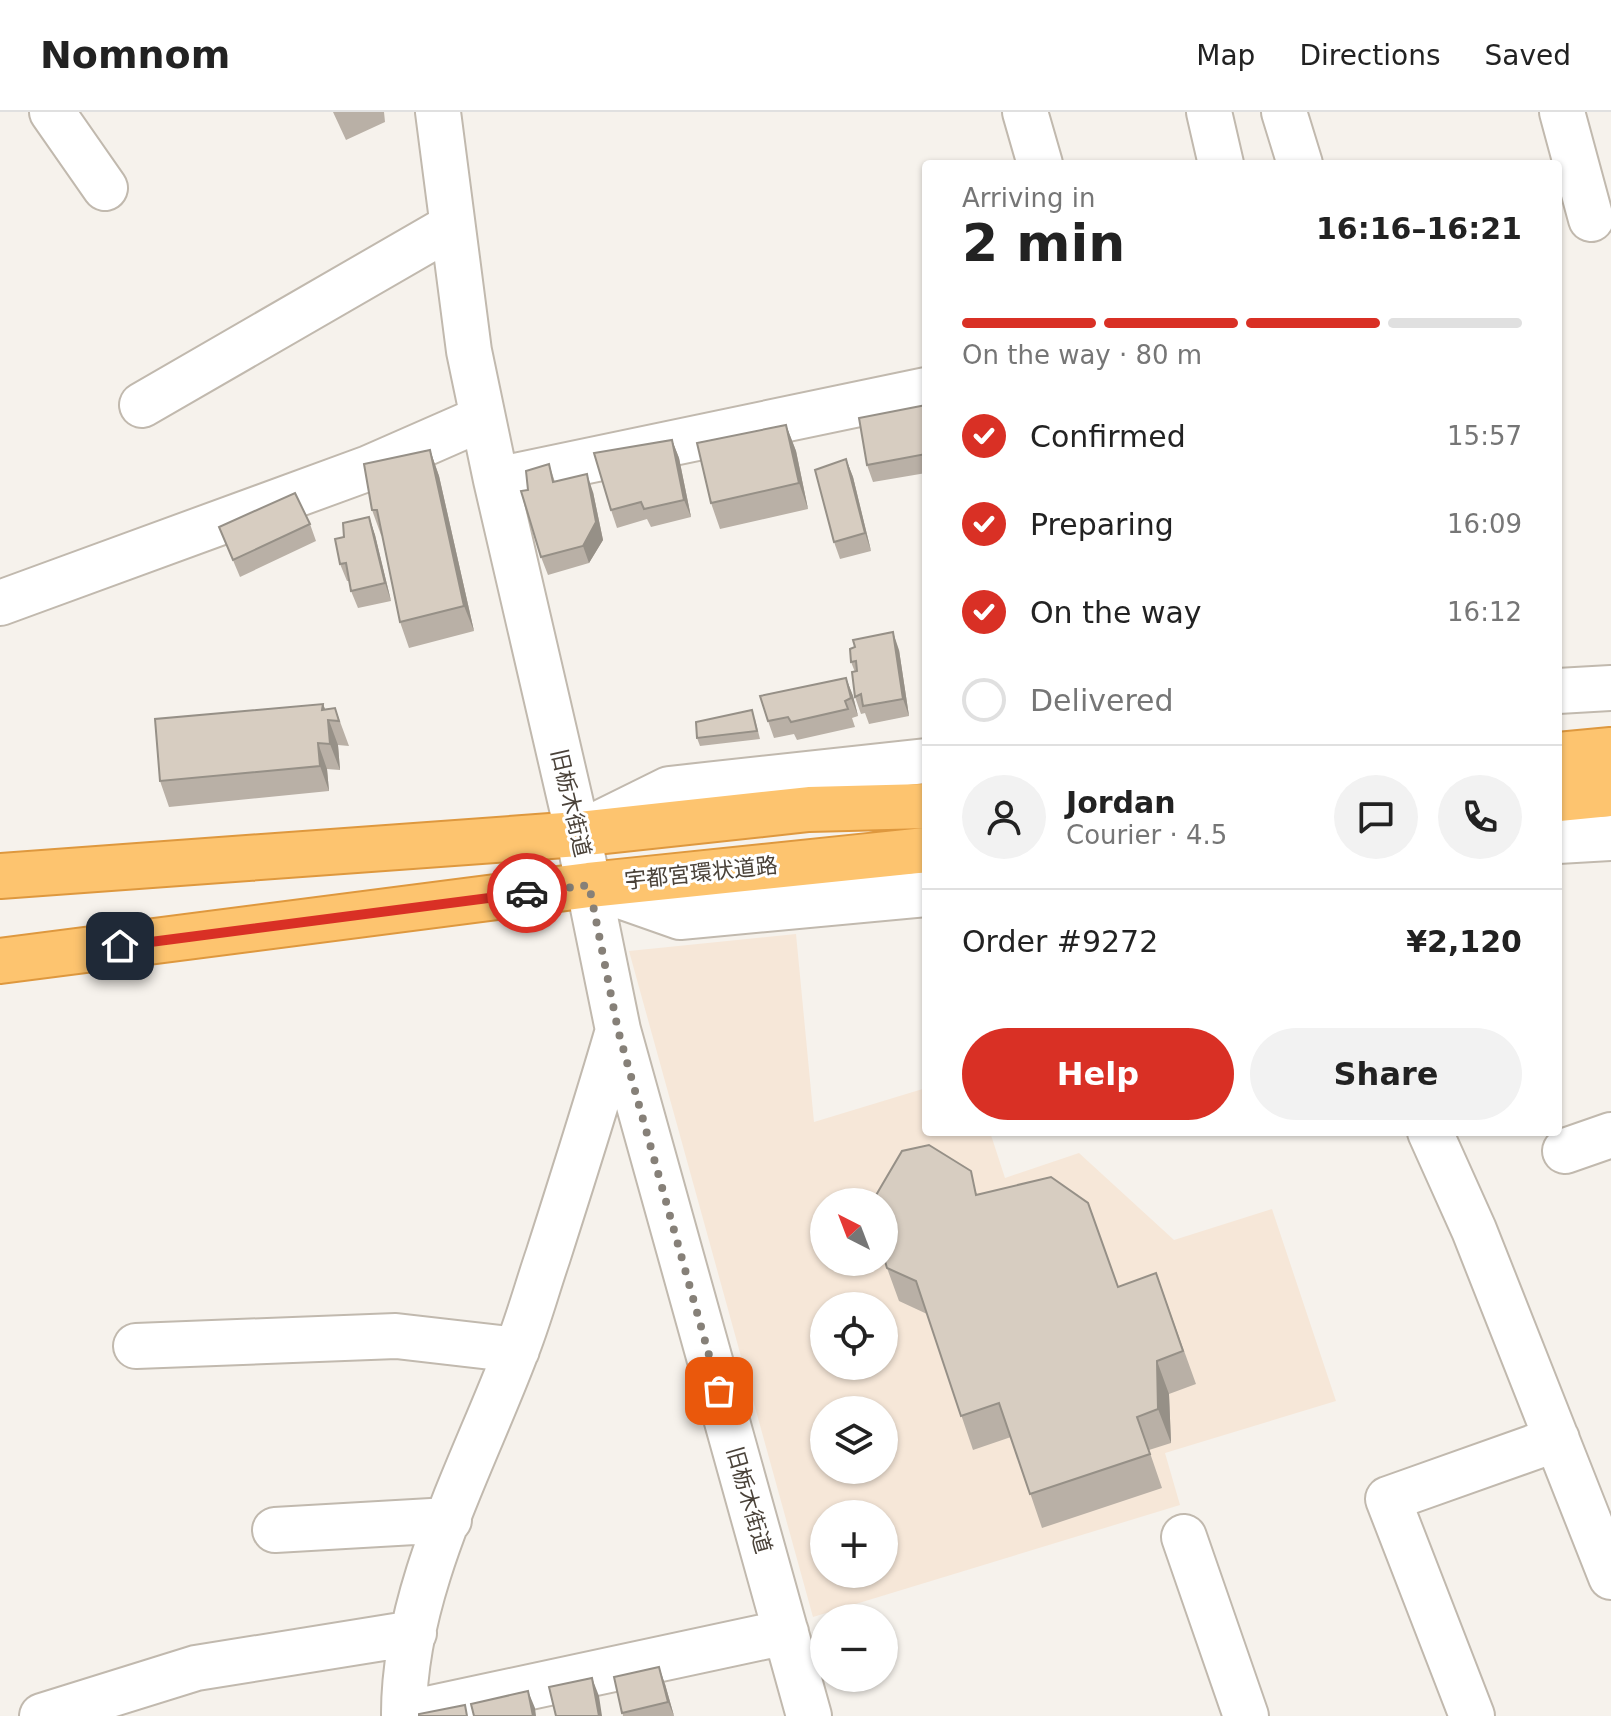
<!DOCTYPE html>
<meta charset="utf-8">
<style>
body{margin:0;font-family:"DejaVu Sans","Noto Sans JP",sans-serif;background:#f2f2f2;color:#222;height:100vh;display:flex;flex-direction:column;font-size:30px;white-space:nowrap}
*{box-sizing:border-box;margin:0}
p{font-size:26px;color:#767676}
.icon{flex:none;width:44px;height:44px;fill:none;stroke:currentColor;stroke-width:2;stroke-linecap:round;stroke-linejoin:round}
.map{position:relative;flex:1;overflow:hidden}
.drawer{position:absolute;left:922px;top:48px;width:640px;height:976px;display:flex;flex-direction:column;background:#fff;border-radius:8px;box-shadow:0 2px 6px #0004}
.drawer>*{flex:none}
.needle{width:52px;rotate:318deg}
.controls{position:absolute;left:810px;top:1076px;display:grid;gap:16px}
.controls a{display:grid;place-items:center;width:88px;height:88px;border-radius:50%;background:#fff;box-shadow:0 2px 6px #0004;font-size:40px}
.pin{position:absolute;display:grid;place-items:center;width:68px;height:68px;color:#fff;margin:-34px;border-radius:16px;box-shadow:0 4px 12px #0006}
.courier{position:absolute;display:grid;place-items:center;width:80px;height:80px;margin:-40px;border:6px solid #d93025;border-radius:50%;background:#fff;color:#222;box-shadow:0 2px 10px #0007}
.headline em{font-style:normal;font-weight:700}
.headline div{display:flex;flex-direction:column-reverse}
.headline{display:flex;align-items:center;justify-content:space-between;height:136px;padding:0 40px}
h1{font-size:52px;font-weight:700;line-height:60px}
.bar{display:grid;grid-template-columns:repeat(4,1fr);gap:12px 8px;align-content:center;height:96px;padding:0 40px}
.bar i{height:10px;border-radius:6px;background:#e0e0e0}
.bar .on{background:#d93025}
.bar p{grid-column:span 4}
.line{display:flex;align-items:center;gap:20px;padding:0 40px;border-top:2px solid #e0e0e0}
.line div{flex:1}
.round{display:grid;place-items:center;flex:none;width:84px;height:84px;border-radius:42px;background:#f2f2f2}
ol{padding:0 40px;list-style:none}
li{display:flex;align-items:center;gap:24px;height:88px}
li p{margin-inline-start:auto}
li .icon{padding:8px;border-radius:50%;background:#d93025;color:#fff;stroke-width:4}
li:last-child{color:#767676}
li i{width:44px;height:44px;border:4px solid #e0e0e0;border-radius:50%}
.button{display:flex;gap:16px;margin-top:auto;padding:16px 40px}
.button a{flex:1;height:92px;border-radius:48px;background:#d93025;color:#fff;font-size:32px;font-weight:700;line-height:92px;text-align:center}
.button a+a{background:#f2f2f2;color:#222}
header{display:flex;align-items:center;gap:48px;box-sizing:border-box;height:112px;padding:0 40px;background:#fff;border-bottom:2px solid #e0e0e0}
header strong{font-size:38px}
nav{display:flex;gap:44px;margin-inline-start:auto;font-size:28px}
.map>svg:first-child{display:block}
.commercial{fill:#f6e7d8;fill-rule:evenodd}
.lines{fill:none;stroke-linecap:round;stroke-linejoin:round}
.minor-casing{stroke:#c1b9ae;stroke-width:48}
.highway-casing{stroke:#de983e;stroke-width:48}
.minor{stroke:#fff;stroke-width:44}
.highway{stroke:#fdc46f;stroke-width:44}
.wall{fill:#b9b0a6}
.shaded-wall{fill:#969087}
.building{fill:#d7cdc1;stroke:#969087;stroke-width:2}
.done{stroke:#868078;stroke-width:8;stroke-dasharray:0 14.4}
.route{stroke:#d93025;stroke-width:10}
.labels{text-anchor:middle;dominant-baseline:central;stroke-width:6;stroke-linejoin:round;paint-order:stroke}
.street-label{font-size:22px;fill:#4a4239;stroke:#fff}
</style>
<header>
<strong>Nomnom</strong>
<nav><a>Map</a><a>Directions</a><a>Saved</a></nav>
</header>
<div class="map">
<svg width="1611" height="1604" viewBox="0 0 1611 1604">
<rect width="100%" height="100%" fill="#f6f2ec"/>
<path class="commercial" d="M796,822L814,1010L926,976V1020H990L1005,1066L1079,1041L1174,1128L1272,1097L1336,1289L1165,1341L1180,1393L813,1505L629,839ZM824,1090H884V1150H824ZM824,1194H884V1254H824ZM824,1298H884V1358H824ZM824,1402H884V1462H824Z"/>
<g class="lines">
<g class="minor-casing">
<path id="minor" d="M52,0L105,76
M438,0L469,239L496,368L578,722L618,918L809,1604
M1025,0L1040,52
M1209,0L1221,52
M1284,0L1300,52
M1562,0L1591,107
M142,293L452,114
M496,368L926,278
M0,491L369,356L483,306
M1558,579L1611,576
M580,721L669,677L926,649
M1558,729L1611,726
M589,773L680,805L926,782
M1430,1020L1474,1118L1611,1465
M1565,1039L1611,1023
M136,1234L396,1224L517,1238
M275,1418L449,1408
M1184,1425L1246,1604
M404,1602L786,1520
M42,1604L196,1556L414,1521
M404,1604C403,1480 472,1355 515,1242C528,1210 537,1176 548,1144C572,1069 596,994 618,918
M1472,1604L1388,1387L1557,1327"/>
</g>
<g class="highway-casing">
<path id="highway" d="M1558,643L1611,638
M1558,687L1611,682
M0,764L578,722L809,697L926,694
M0,849L589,773L926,738"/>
</g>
<use href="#minor" class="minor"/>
<use href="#highway" class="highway"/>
</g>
<path class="wall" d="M333,0H384L385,10L346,28Z
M926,293V361L873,370L867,353Z
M786,313L796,339L808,397L720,417L711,391Z
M672,328L679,346L691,405L651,415L647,407L617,416L611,398Z
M430,338L439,364L474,519L409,536L400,510L382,424L381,423L372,398Z
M846,347L853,365L871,439L840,447L834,430Z
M549,352L555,370L593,380L603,428L589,451L548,463L541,445L528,378Z
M369,405L375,423L391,489L358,496L351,479L350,469H347L340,452L344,425Z
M310,412L316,429L240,465L219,415Z
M899,538L909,604L869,612L865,601L861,602L855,585V560L851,550Z
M846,566L853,584L858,604L852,606L855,615L797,628L794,622L774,626L768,609Z
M323,592L325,597L335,596L349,634L338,633L340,658L327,657L329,679L169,695L160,669Z
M755,607L760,627L700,634L697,626Z
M979,1082L1118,1175L1156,1161L1196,1272L1169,1282L1171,1331L1149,1338L1162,1376L1042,1416L1011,1325L973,1338L927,1202L899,1189L887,1156Z
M614,1565L665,1572L674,1604H623Z"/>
<path class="shaded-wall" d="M786,313L796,339L808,397L799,371Z
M672,328L679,346L691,405L684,388Z
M430,338L439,364L474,519L464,494Z
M846,347L853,365L871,439L865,421Z
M587,362L593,380L603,428L589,451L583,434Z
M369,405L375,423L391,489L385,471Z
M893,520L899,538L909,604L903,587Z
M846,566L853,584L858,604L851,586Z
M323,592L338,633L340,658L330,632L322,598Z
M318,631L327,657L329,679L320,654Z
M1157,1249L1169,1282L1171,1331L1158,1297Z
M659,1555L665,1572L674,1604L668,1590Z
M592,1566L599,1584L602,1604H599Z
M528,1579L535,1596L536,1604H533Z"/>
<path class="building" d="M926,293V342L867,353L859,306Z
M786,313L799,371L711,391L697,331Z
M672,328L684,388L644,397L641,390L611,398L594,341Z
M430,338L464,494L400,510L377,398H372L364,352Z
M846,347L865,421L834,430L815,358Z
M549,352L553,370L587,362L596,410L583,434L541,445L521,379L528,378L526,359Z
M295,381L310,412L233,448L219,415Z
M369,405L385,471L351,479L346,451L340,452L335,427L344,425L343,411Z
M893,520L903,587L863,594L861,582L855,585L852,560L857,559L856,549L851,550L850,537L855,535L853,528Z
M846,566L851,586L845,589L848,597L791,610L788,605L768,609L760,584Z
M323,592L322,598L335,596L339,609L328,608L330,632L318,631L320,654L160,669L155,607Z
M752,598L757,619L697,626L696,610Z
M929,1033L971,1059L976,1083L1051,1065L1088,1091L1118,1175L1156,1161L1183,1239L1157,1249L1158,1297L1137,1305L1150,1342L1030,1382L999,1291L961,1304L916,1169L887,1156L884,1146V1090H872L902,1039Z
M659,1555L668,1590L622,1601L614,1565Z
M592,1566L599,1604H556L549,1575Z
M528,1579L533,1604H474L471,1592Z
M465,1593L467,1604H419V1602Z"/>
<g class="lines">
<path class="done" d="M527,781L589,773L618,918L719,1279"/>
<path class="route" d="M120,834L527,781"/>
</g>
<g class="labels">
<g class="street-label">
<text transform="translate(571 691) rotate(77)">旧栃木街道</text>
<text transform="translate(701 761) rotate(-6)">宇都宮環状道路</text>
<text transform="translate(749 1388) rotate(74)">旧栃木街道</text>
</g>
</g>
</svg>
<div class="controls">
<a><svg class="needle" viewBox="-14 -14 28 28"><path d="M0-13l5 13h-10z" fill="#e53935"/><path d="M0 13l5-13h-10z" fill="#767676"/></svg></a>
<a><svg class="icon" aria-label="locate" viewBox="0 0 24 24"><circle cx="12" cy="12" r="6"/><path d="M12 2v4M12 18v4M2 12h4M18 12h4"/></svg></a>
<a><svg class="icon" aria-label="layers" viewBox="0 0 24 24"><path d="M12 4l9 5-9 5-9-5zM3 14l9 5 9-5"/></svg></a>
<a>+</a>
<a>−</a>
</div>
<div class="pin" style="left:719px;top:1279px;background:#ea580c"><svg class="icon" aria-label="bag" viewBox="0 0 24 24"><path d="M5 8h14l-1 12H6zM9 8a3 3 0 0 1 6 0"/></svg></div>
<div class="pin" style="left:120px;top:834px;background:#1f2937"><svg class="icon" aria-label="home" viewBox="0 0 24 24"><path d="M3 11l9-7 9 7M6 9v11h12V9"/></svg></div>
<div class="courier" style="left:527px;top:781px"><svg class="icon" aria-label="car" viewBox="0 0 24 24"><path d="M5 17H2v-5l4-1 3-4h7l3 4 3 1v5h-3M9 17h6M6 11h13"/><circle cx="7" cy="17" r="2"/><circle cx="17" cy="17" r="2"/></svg></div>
<section class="drawer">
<div class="headline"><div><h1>2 min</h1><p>Arriving in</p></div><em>16:16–16:21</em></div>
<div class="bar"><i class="on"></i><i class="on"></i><i class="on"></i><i></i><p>On the way · 80 m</p></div>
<ol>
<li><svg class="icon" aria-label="check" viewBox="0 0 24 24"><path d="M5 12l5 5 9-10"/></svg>Confirmed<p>15:57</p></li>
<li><svg class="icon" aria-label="check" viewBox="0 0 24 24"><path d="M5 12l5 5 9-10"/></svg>Preparing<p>16:09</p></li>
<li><svg class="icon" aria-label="check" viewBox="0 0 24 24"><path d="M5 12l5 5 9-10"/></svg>On the way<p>16:12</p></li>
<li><i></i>Delivered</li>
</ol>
<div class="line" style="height:144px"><a class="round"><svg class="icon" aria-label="person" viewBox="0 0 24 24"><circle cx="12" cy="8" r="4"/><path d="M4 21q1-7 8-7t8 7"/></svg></a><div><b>Jordan</b><p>Courier · 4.5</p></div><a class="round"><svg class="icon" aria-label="chat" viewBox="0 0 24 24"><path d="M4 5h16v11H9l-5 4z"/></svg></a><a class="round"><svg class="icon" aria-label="phone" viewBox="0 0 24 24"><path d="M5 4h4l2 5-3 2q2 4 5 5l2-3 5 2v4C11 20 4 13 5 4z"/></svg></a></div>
<div class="line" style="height:104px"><div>Order #9272</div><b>¥2,120</b></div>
<div class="button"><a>Help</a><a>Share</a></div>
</section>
</div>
